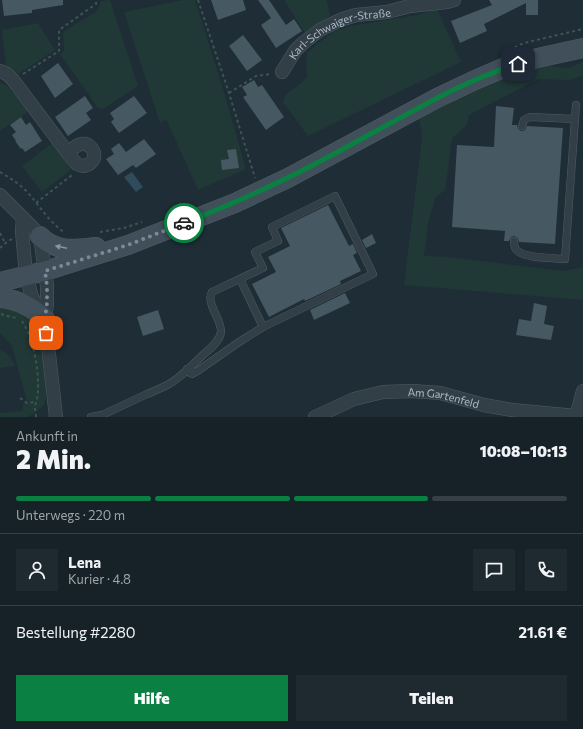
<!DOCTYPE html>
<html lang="de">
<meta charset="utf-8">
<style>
body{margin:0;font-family:Commissioner,sans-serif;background:#1f2a30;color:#f1f3f6;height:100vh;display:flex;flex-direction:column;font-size:15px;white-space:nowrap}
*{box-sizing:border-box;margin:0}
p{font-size:13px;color:#9ea4a8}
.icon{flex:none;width:22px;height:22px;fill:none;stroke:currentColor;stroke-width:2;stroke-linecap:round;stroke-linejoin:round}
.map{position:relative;height:417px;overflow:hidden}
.drawer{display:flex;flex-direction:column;background:#162228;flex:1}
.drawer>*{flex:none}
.pin{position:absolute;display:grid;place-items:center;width:34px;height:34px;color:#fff;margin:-17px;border-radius:8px;box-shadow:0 2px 6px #0006}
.courier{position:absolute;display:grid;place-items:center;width:40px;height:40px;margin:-20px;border:3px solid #0b8043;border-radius:50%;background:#fff;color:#222;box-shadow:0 1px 5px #0007}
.head em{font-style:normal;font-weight:800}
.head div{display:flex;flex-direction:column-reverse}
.head{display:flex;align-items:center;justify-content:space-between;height:68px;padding:0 16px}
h1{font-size:26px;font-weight:800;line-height:30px}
.bar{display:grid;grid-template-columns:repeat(4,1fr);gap:6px 4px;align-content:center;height:48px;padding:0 16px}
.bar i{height:5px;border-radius:3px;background:#353f45}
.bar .selected{background:#0b8043}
.bar p{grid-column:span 4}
.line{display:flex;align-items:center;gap:10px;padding:0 16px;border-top:1px solid #353f45}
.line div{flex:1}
.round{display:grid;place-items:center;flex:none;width:42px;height:42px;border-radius:0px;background:#1f2a30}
.button{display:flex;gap:8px;margin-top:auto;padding:8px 16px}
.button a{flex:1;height:46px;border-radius:0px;background:#0b8043;color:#fff;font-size:16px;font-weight:800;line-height:46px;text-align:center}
.button a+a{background:#1f2a30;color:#f1f3f6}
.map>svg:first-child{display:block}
.green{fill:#213936}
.water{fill:#2f4b5c}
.building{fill:#465862}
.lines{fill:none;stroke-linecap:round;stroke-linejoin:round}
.lane-casing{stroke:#4f5c65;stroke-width:8}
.street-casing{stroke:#4f5c65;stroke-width:14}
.secondary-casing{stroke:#4f5c65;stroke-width:20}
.path{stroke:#3e5452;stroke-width:2;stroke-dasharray:3 3;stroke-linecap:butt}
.lane{stroke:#323f47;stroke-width:7}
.street{stroke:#323f47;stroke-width:13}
.secondary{stroke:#404f5a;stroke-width:19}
.oneway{fill:#86959f}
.done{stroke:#7a8992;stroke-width:4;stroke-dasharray:0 7.2}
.route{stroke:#0b8043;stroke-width:5}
.labels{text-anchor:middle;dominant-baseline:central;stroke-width:3.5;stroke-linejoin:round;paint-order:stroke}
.street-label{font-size:11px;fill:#abbac4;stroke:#18232b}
</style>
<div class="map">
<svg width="583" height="417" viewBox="0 0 583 417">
<rect width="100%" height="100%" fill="#1e2d36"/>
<path class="green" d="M110,0L138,86L103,109L98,108L60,54L64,51L63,32L97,11L101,1Z
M183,0H195L224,92L246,169L198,190L166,119L160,123L124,12Z
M284,0H327L330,16L305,33Z
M437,9L461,62L308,136L283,102L286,94L300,84L307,77L306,63L307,53L317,44L335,31L351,26L418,15Z
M38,23L55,50L18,74L13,69L6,67L2,30Z
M583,62V76L569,80L538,79L469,115L467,125L452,139L445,190L436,197L428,223L424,256L449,257L563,271L583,267V300L404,285L422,138L419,115L498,78L537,65L568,68Z
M0,82L8,87L29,111L0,131Z
M52,143L71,170L42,192L22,166Z
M0,302L33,319L39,332L46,384V397L45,403L42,407L33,414L27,417H0V413L23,411V403L27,402L12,346L0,333Z
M0,350C9,354 12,358 15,366L0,368Z"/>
<path class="water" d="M132,172L143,187L136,192L124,177Z"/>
<path class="building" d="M2,0H63V5L32,10V13L4,16Z
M211,0H243L246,10L218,20Z
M258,0H269L286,25L294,19L302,31L276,48L261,25L271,18Z
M489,0H538V15H526V3L484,24L487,31L460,43L451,21L492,5Z
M243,35L262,60L247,71L229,46Z
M58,63L73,84L55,98L41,76Z
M254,80L258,87L262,85L284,117L266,130L243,97L247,95L242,87Z
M85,96L93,108L86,113L91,120L68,136L55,117Z
M134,96L147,113L119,133L111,122L114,119L110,113Z
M496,106L514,108L512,125H517L518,129L521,131L525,130L527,126L563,128L555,244L519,242L518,238L514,236L511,237L509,241H504L505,231L452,227L457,145L494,147Z
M21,117L26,125L30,122L42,141L25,152L22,148L21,149L15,141H16L12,135L16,132L10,125Z
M144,139L156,154L136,168L133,165L118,175L106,159L114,154L111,149L119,143L126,152Z
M236,149L239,168L222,170L221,160L229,159L227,150Z
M328,205L349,246L353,244L357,253L353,255L361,271L340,281L341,284L305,301L304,299L269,317L252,284L276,272L268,257L290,246L281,228Z
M372,234L376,243L366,248L362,240Z
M345,293L350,303L314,320L310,310Z
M534,303L547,306L544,324L554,326L551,340L516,335L519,319L531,321Z
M158,310L164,329L143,336L137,317Z"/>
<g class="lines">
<g class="lane-casing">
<path id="lane" d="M522,126L524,120L530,117L575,119
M514,241C514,246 515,250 519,252C526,258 555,258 565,259L576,105
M240,279L263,327
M91,417L102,415C117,408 132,401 147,394C154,391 162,388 169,384C182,377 193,364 204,354C210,349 220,341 221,332C222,320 205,302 212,292L263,268L255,252L278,241L272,227L335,196L373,274L263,327L239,342L199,370L192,374L190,373L187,369"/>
</g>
<g class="street-casing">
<g id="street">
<path d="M0,71L7,74L13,80C28,100 43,120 58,140C63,146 71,159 77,164C83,168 90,165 93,160C97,152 89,142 81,144C76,145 72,150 68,152"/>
<path id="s1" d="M282,72L295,51L303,43L320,30L340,20L356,15L387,12L410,6L447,2L454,0"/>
<path d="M0,195L32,227L40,236L47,286V303L45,319L56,417"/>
<path d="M23,218L22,231L26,275L32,297L41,313"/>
<path id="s2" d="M315,417L354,399L383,392L412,391L440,393L484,405L512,410L576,416"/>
<path d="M576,417L583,391"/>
</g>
</g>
<g class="secondary-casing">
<path id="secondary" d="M40,236C57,253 75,249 96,247
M0,282L45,271L83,259L128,245L184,223L235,203L288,178L437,98L475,80L503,68L533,59L583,48
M0,298C18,299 32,307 45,319"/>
</g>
<path class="path" d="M198,0L229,93L255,178
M509,50L524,43L583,29
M23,74L59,51V30L96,4V0
M229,93L256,76L271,74
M0,172C10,178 20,184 28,193C40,206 49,222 64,232
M36,203L72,175
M100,232L124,228L142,222
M0,233L5,243
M0,248L8,241L12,239
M1,314L4,315L16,318
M22,321C34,339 39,371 38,392C38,398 35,403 35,408C35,411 36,414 36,417
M20,398L27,403L36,402"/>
<use href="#lane" class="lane"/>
<use href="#street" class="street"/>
<use href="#secondary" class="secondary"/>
</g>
<defs><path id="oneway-solid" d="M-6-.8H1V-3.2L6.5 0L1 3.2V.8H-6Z"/></defs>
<use class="oneway" href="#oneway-solid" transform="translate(61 247) rotate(-168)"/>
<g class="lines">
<path class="done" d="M46,333L45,319L47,303V286L45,271L128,245L184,223"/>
<path class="route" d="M184,223C219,209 253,195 287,178C317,164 346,147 376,131C422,106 468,79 518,64"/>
</g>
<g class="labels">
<g class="street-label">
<text stroke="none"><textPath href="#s1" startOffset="74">Karl-Schwaiger-Straße</textPath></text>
<text stroke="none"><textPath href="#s2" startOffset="134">Am Gartenfeld</textPath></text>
</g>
</g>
</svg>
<div class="pin" style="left:46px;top:333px;background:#ea580c"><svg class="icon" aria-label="bag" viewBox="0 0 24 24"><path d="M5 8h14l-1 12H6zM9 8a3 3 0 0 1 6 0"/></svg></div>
<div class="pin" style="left:518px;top:64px;background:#1f2937"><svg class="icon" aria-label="home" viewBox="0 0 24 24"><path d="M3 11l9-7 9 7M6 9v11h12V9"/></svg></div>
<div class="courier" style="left:184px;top:223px"><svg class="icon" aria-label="car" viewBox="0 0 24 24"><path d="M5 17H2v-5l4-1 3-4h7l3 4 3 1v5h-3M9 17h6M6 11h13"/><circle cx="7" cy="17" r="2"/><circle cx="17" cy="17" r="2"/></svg></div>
</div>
<section class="drawer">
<div class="head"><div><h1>2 Min.</h1><p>Ankunft in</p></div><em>10:08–10:13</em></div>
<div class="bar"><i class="selected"></i><i class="selected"></i><i class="selected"></i><i></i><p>Unterwegs · 220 m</p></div>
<div class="line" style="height:72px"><a class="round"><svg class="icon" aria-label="person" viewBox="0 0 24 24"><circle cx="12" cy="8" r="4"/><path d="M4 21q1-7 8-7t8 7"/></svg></a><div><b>Lena</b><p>Kurier · 4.8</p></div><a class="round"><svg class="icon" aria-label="chat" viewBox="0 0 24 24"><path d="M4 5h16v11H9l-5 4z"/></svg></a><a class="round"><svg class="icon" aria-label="phone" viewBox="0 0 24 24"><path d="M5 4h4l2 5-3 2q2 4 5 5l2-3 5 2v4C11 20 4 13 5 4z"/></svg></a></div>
<div class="line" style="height:52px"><div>Bestellung #2280</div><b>21.61 €</b></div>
<div class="button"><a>Hilfe</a><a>Teilen</a></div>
</section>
